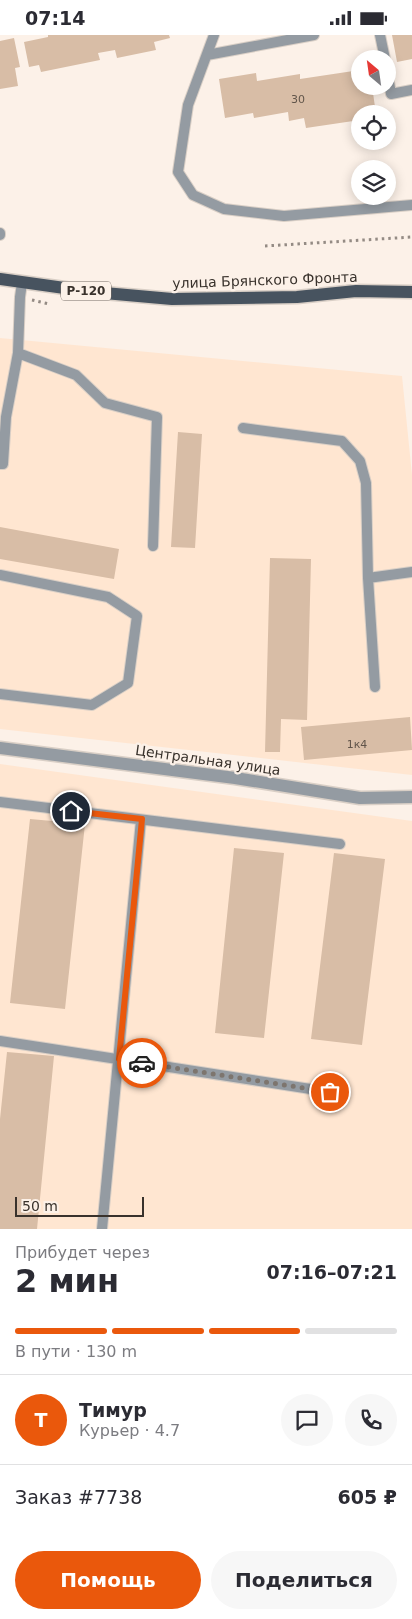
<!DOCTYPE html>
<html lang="ru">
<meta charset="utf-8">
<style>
body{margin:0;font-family:"DejaVu Sans",sans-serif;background:#f7f7f7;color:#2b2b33;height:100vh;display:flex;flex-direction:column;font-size:19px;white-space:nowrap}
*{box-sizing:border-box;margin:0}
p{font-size:16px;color:#7c7c81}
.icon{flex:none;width:28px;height:28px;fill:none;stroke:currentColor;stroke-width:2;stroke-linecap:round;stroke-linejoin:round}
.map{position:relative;height:1194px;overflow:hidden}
.side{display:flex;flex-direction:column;background:#fff;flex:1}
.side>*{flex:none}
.needle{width:32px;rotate:331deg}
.buttons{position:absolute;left:351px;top:15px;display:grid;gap:10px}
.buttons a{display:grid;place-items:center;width:45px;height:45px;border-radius:50%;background:#fff;box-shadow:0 2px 12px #0003;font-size:25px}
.scale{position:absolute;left:15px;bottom:12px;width:129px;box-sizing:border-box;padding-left:5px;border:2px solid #39322c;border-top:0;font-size:14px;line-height:18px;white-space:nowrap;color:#39322c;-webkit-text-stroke:4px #fcf1e8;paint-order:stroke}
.pin{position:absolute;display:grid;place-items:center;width:42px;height:42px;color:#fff;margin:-21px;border:2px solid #fff;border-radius:50%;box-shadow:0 1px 5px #0007}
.courier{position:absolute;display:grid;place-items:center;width:50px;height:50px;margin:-25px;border:4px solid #ea580c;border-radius:50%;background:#fff;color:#222;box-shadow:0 1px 6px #0007}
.head em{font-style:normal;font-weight:700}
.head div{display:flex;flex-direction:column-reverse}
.head{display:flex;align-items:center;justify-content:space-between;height:85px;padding:0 15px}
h1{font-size:32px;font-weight:700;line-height:38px}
.bar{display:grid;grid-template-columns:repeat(4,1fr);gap:8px 5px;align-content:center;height:60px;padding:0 15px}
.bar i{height:6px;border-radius:4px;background:#e1e1e2}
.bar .on{background:#ea580c}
.bar p{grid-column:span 4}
.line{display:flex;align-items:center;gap:12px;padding:0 15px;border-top:1px solid #e1e1e2}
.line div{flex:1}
.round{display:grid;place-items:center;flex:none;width:52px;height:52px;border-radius:26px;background:#f7f7f7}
.button{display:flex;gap:10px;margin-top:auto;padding:10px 15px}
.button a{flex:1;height:58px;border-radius:30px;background:#ea580c;color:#fff;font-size:20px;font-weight:700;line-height:58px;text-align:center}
.button a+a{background:#f7f7f7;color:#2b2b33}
.status{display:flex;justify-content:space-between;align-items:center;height:35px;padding:0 25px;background:#fff;direction:ltr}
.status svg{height:14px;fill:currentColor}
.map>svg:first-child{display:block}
.built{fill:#ffe6d1}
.building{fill:#d8bda6}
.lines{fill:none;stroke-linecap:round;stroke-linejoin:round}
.service-casing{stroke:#d9cfc6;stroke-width:12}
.minor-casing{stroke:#d9cfc6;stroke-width:15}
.primary-casing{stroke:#d9cfc6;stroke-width:15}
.path{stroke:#948b84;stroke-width:3;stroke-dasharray:2.5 4;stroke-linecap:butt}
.service{stroke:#949ba2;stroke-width:10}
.minor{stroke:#949ba2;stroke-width:12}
.primary{stroke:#47535f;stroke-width:12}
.done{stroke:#7d756e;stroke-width:5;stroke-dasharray:0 9}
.route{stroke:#ea580c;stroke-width:6}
.labels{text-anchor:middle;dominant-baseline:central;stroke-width:4.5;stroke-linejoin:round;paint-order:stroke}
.number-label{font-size:11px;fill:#61554a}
.shield{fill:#fcf1e8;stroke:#746b64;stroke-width:1}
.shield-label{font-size:12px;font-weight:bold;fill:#39322c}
.street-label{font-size:14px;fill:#39322c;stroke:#fcf1e8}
</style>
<div class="status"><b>07:14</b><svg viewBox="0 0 49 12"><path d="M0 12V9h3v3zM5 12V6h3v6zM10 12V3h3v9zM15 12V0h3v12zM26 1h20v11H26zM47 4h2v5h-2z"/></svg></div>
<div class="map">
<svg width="412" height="1194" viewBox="0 0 412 1194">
<rect width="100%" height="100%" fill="#fcf1e8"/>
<path class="built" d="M0,303L402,341L412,440V740L0,694Z
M0,729L412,786V1194H0Z"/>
<path class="building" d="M48,0H169L170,3L154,7L156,15L117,23L115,15L98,18L100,25L41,37L39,30L29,32L24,7L48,2Z
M392,0H412V24L397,27Z
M14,3L20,32L15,33L18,51L0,54V6Z
M360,35V51H372L376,79H360V85L306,93L304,83L289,86L288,77L254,83L253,78L225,83L219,44L256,38L257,46L300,39V44Z
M178,397L202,399L195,513L171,512Z
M0,492L119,514L114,544L0,524Z
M270,523L311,524L307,685L281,684L280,717H265Z
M410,682L412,715L304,725L301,692Z
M30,784L85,789L65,974L10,968Z
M234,813L284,818L264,1003L215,998Z
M334,818L385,824L362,1010L311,1004Z
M7,1017L54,1021L37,1194H0V1084Z"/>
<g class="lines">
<g class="service-casing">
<path id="service" d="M214,0L188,70L178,137L193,160L224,174L284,181L412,170
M380,0L385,24
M207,20L314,0
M388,41L391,59L412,55
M0,198V200
M18,318L76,340L105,368L157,382L153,511
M243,393L342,406L360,426L366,448L368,543L375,652
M0,429H3L6,382L18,318L20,262L22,248
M0,540L108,562L137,581L128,648L92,670L0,659
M368,543L412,537
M0,767L340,809
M0,1006L330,1057
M102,1194L141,785"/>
</g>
<g class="minor-casing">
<path id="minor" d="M0,713L235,743L360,763L412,762"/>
</g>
<g class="primary-casing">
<path id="primary" d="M0,244L93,257L172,264L297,262L356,256L412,257"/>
</g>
<path class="path" d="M265,211L412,202
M32,265L49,269"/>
<use href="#service" class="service"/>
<use href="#minor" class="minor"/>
<use href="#primary" class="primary"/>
</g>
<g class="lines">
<path class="done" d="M142,1028L330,1057"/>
<path class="route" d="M71,776L142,784L119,1024L142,1028"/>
</g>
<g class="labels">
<g class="number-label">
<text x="298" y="64">30</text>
<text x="357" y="709">1к4</text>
</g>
<rect class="shield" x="61" y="246.5" width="50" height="19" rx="4"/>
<g class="shield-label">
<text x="86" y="256">Р-120</text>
</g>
<g class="street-label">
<text transform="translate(265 245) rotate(-2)">улица Брянского Фронта</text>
<text transform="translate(208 725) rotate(8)">Центральная улица</text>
</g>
</g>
</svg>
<div class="buttons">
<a><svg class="needle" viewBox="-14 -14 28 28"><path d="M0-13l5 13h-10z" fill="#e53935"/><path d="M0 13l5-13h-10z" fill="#7c7c81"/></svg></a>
<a><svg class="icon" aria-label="locate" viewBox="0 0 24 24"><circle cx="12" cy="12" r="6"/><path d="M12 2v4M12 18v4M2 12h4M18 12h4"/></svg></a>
<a><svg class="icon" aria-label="layers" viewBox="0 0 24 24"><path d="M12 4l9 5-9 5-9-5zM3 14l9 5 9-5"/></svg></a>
</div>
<div class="scale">50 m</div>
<div class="pin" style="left:330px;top:1057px;background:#ea580c"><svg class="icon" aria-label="bag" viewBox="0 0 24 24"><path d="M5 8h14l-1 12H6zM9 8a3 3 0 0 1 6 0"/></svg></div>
<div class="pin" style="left:71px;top:776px;background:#1f2937"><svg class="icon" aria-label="home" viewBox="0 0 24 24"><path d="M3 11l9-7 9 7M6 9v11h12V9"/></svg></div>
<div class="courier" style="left:142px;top:1028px"><svg class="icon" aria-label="car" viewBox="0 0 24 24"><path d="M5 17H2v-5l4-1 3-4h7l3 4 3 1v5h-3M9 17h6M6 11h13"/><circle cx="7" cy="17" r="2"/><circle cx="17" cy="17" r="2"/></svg></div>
</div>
<section class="side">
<div class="head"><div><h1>2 мин</h1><p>Прибудет через</p></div><em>07:16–07:21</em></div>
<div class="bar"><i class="on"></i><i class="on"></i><i class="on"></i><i></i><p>В пути · 130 m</p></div>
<div class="line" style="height:90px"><b class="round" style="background:#ea580c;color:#fff">Т</b><div><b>Тимур</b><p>Курьер · 4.7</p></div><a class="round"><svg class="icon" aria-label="chat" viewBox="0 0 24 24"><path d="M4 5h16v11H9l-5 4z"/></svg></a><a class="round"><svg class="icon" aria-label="phone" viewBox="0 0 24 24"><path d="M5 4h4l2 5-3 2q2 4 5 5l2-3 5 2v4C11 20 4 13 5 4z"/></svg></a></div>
<div class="line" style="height:65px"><div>Заказ #7738</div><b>605 ₽</b></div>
<div class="button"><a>Помощь</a><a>Поделиться</a></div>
</section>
